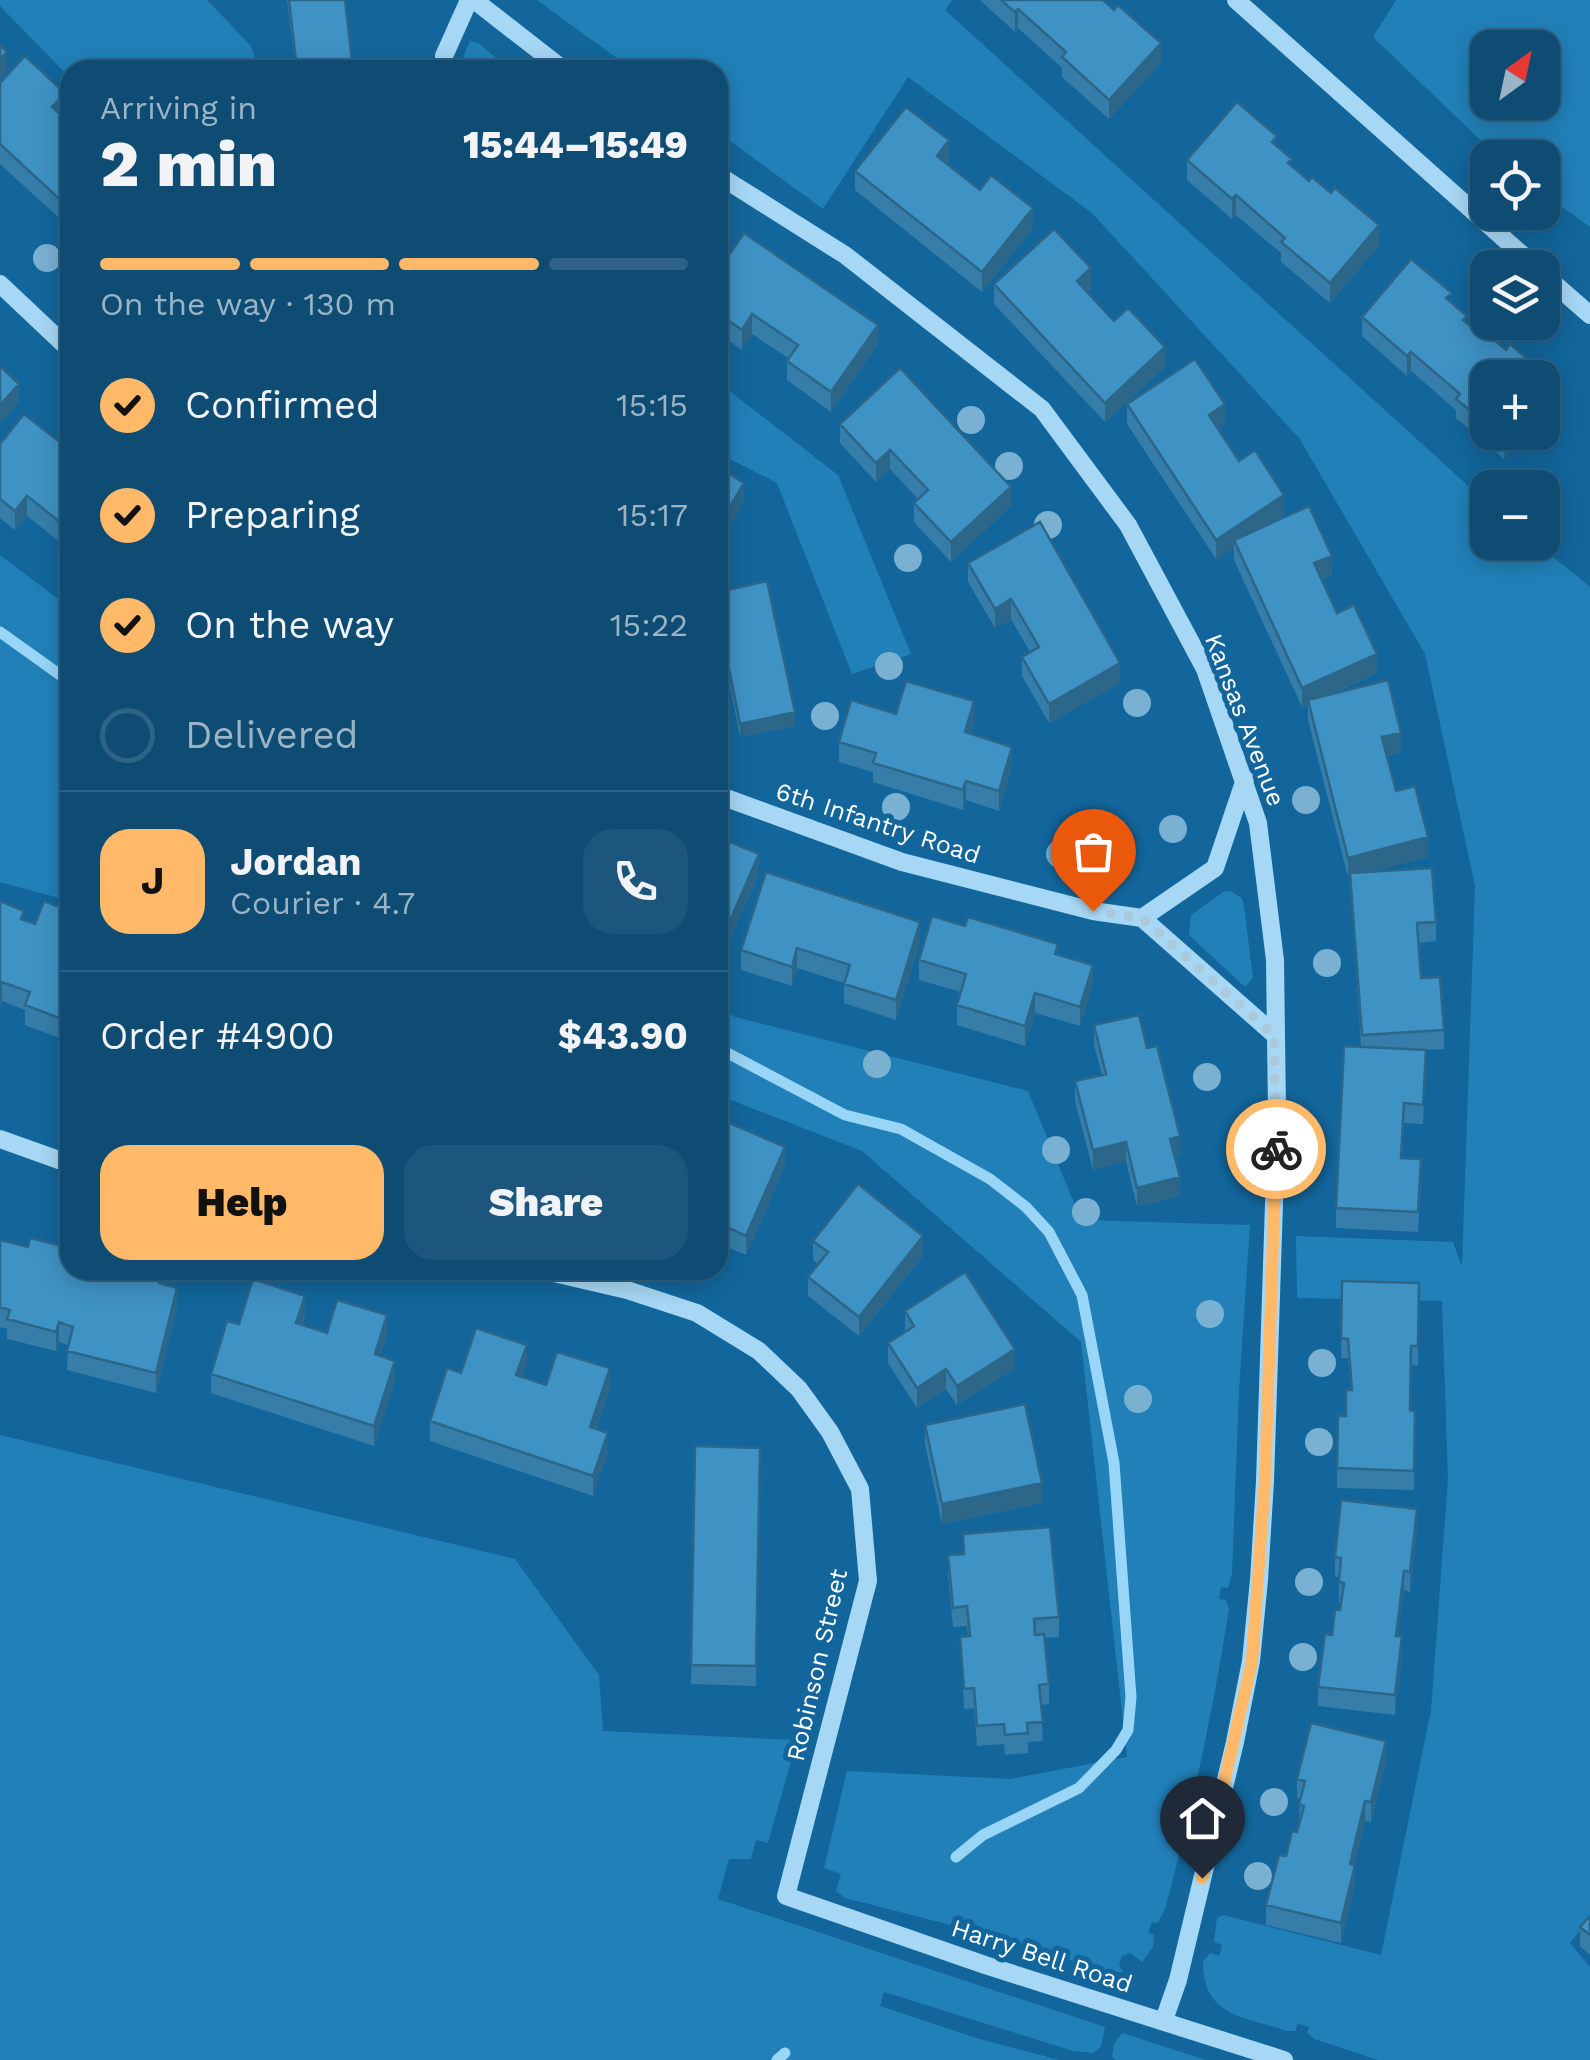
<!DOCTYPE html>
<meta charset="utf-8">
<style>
body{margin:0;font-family:"Work Sans",sans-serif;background:#1c567c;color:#f1f3f6;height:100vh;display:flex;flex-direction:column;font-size:38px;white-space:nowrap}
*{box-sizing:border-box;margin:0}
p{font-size:32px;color:#9bb4c5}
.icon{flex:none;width:55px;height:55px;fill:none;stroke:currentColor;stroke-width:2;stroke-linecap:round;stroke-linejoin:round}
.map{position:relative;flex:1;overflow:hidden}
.drawer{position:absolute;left:60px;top:60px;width:668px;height:1220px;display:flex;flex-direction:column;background:#0e4c74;border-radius:30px;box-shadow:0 5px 25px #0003,0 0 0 2px #2e6386}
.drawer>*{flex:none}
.needle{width:65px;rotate:33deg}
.controls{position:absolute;left:1470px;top:30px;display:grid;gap:20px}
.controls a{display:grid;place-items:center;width:90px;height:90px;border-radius:20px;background:#0e4c74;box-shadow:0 5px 25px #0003,0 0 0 2px #2e6386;font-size:50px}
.pin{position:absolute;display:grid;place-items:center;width:85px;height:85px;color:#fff;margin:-102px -42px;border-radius:50% 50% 50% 0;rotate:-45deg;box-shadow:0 0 10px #0007}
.pin .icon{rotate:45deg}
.courier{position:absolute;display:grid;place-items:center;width:100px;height:100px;margin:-50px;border:8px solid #ffb969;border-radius:50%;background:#fff;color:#222;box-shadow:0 2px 12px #0007}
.summary em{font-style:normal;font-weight:800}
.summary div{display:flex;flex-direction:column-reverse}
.summary{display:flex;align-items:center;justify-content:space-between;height:170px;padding:0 40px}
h1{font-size:65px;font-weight:800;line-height:75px}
.bar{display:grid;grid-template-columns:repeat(4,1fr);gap:15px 10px;align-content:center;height:120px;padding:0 40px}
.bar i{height:12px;border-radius:8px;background:#2e6386}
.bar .selected{background:#ffb969}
.bar p{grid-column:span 4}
.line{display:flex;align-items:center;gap:25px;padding:0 40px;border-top:2px solid #2e6386}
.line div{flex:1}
.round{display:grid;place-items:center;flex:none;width:105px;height:105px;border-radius:30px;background:#1c567c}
ol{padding:0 40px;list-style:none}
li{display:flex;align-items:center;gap:30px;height:110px}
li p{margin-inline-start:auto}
li .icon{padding:10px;border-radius:50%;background:#ffb969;color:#111;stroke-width:4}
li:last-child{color:#9bb4c5}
li i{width:55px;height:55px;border:5px solid #2e6386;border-radius:50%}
.primary-button{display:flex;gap:20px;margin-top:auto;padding:20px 40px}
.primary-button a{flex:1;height:115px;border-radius:30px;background:#ffb969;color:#111;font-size:40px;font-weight:800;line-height:115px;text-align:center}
.primary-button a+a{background:#1c567c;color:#f1f3f6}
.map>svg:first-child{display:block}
.green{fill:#2180b8;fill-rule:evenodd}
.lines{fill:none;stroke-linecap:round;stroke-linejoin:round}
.stream{stroke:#98d5f7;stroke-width:11}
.minor{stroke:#a6d7f4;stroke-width:18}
.tree{fill:#7ab0d1}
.wall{fill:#367ea9}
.shaded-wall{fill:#2c6689}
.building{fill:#3f92c4;stroke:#2c6689;stroke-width:2.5}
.done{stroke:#acc9dc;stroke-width:10;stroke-dasharray:0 18}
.route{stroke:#ffb969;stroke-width:12}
.labels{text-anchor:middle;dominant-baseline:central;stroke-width:10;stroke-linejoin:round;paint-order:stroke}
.street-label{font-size:25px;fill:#fff;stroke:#12669b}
</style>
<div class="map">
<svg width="1590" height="2060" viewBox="0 0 1590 2060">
<rect width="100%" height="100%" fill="#12669b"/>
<path class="green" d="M0,0H207L251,46L259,70H70V78L0,6Z
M537,0H952L945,10L1487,503L1488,542L1536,543L1590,587V1918L1570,1943L1590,1967V2060H1378L1314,2039L1307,2033L1309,2027L1298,2024L1295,2031H1287C1243,2016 1203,2017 1203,1961L1210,1953L1219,1956L1222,1945L1214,1942L1217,1918L1223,1915L1381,1955L1431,1710L1448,1479L1442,1301L1297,1298L1296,1236L1453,1242L1462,1267L1475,886L1425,654L1299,438L1092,213L908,77L823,209L718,132V70H633Z
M1396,0H1590V227L1543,193L1542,158L1498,157L1373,37ZM1488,48H1542V102H1488Z
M470,41L478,43L511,70H458Z
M718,382L838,475L911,654L852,674L777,483L718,453Z
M0,555L70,608V901L0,882Z
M1230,891L1242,898L1244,906L1253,978L1245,987L1189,935L1191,915L1223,892Z
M718,1008L735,1017L1028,1091L1081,1220L1250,1225L1239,1391L1232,1573L1228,1588L1221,1587L1219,1599L1226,1600L1229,1609C1213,1711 1192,1810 1165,1909L1158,1923L1152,1922L1148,1933L1154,1935L1153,1947L1142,1962L1130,1953L1122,1956L1119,1965L1123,1972L1109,1973L998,1937L845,1898L836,1891L841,1874L824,1868L847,1771L1010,1779L1127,1757L1081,1342L862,1151L718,1095Z
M0,1435L515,1559L599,1675L603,1731L797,1740L768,1843L756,1840L751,1859H729L718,1899L1105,2027L1101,2047L1093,2053L1073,2051L884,1992L880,2006L976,2038L1059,2060H0Z
M1122,2033L1206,2060H1116L1112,2057L1114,2044Z"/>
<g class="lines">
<path class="stream" d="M0,632L70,682
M718,1048L845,1115L901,1129L990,1179L1026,1207L1049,1232L1082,1295L1114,1463L1131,1697L1128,1730L1116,1750L1079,1788L983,1835L956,1857
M777,2060L785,2053"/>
<path class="minor" d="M474,0L564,70
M1236,0L1537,268
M444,70V56L469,0
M718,175L845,255L1042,409L1128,525L1205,669L1258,823L1275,960L1277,1111L1265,1481L1259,1580L1251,1661L1235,1742L1178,1980L1164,2020
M1542,273L1590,315
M0,284L70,350
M718,795L902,862L1093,911L1142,918L1275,1035
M1142,918L1215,868L1245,779
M0,1139L70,1164
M541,1270L627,1290L697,1313L759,1351L799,1389L830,1432L860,1489L868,1581L786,1896L985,1965L1284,2060"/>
</g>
<g class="tree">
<circle cx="47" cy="258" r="14"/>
<circle cx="971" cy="420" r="14"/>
<circle cx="1009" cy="466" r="14"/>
<circle cx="1048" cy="525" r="14"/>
<circle cx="908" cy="558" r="14"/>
<circle cx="889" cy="666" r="14"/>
<circle cx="1137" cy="703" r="14"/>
<circle cx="825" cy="716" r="14"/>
<circle cx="1306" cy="800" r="14"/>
<circle cx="896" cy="807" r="14"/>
<circle cx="1173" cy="829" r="14"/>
<circle cx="1060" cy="854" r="14"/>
<circle cx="1327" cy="963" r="14"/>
<circle cx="877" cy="1064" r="14"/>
<circle cx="1207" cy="1077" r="14"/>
<circle cx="1056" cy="1150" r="14"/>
<circle cx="1086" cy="1212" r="14"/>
<circle cx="1210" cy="1314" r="14"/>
<circle cx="1322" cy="1363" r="14"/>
<circle cx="1138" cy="1399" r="14"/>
<circle cx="1319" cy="1442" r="14"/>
<circle cx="1309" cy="1582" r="14"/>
<circle cx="1303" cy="1657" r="14"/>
<circle cx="1274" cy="1802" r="14"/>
<circle cx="1258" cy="1876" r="14"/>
</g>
<path class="wall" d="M287,0H345L353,70H296Z
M980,0H1103L1161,63L1109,119L1062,77V68L1018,28L1015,32Z
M0,83L65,112L62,116L70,123V228L0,164Z
M1277,146L1292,166L1379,245L1330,303L1281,262V253L1236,215L1232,219L1187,180V160Z
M949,160L946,163L980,190L1033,228L982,292L855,190V171Z
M718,271L878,344L831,412L787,380V361L788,358L752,334L742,350L718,333Z
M994,284L1091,288L1087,292L1114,321L1165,367L1105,422L994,304Z
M1452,303L1467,323L1554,401L1488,378V432H1527L1504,459L1456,418V410L1411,371L1407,376L1362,336V317Z
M1127,404L1225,424L1218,429L1239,461L1284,514L1270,524L1332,575L1322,580L1337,613L1377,673L1330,695L1401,752L1387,756L1396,791L1428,857L1367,872L1436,922V941L1418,943L1421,978L1444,1030V1049L1426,1050L1423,1124L1404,1123L1402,1158L1421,1179L1418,1232L1336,1228V1208L1361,1047L1350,877H1348L1308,720V705L1302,707L1234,560V548L1216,559L1127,424Z
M840,424L1011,506L951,562L914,522V503L918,499L890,469L876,482L840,443Z
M0,444L70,450V575L58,565V545L60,542L27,516L15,530L0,518Z
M968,563L1120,683L1049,723L1022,676V657L1030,652L1011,619L995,628L968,582Z
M718,592L795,726L740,737L718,627Z
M896,714L974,721L970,734L1012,766L999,811L966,800L963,810L873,782V772L839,762V742Z
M718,837L759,874L726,949L718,945Z
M0,901L24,920L35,924L70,911V1042L25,1025V1010L2,1001L0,1008Z
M920,942L896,1020L844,1003V983L797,968L792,986L741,970V950Z
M1058,955L1093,984L1080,1026L1035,1013L1025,1046L957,1025V1005L961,992L919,980V960Z
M1094,1025L1147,1048L1180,1156L1175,1158L1180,1196L1137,1207L1126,1161L1093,1170L1075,1101V1081L1102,1075L1094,1045Z
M718,1118L785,1166L746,1255L718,1243Z
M0,1240L70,1270H165L163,1284L177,1307L156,1393L67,1370L68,1345L59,1342L56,1351L7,1339V1329L0,1327Z
M813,1241L923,1256L859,1336L808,1296V1277L818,1264L813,1260Z
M1342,1281L1419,1283L1418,1366L1411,1365L1410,1410L1415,1411L1414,1490L1337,1488L1338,1416H1346L1351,1390L1348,1358H1341Z
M905,1311L1015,1368L957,1405L946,1389L917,1408L888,1363V1343L905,1332Z
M305,1316L302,1325L327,1333L387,1335L380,1356L395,1380L374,1446L211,1393V1374L239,1324Z
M527,1364L522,1377L546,1385L610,1388L596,1429L608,1452L593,1496L430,1441V1421L461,1373Z
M925,1425L1042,1503L942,1524L925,1444Z
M695,1446L760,1448L756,1686L691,1684Z
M1417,1529L1410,1592L1404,1590L1398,1636L1402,1656L1395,1715L1318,1706V1687L1341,1602H1339V1577H1335V1557Z
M963,1534L1059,1617V1637L1045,1638L1049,1684V1704L1041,1705L1043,1741L1028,1742V1753L1005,1755L1004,1744L977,1746L974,1708L964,1709L960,1637L968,1636L967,1626L953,1627L948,1574V1555L963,1554Z
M1386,1761L1371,1822L1365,1821L1354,1865L1355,1885L1341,1943L1266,1925V1905L1286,1856L1297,1832L1299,1824L1300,1799L1297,1798V1779Z
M1590,1916V1955L1580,1946V1927Z"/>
<path class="shaded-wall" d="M1018,9V28L1015,32V12Z
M1161,43V63L1109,119V100Z
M7,52V72L0,78V59Z
M65,93V112L52,126V107Z
M949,140V160L937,175V156Z
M1236,195V215L1232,219V199Z
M1033,208V228L982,292V272Z
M1379,225V245L1330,303V283Z
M1091,268V288L1077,301V281Z
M752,314V334L742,350V330Z
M878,325V344L831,412V392Z
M1165,347V367L1105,422V403Z
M1411,352V371L1407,376V356Z
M1554,382V401L1542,415V396Z
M19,384V403L0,424V405Z
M1225,404V424L1209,435V415Z
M1510,432H1527L1504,459V440Z
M890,450V469L876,482V463Z
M744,483V502L718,547V527Z
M1011,487V506L951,562V542Z
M1284,495V514L1237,546L1234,540V548L1216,559V540Z
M27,496V516L15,530V511Z
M1332,556V575L1314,583V563Z
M1011,599V619L995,628V609Z
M1377,654V673L1309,704L1308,700V705L1302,707V688Z
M1120,663V683L1049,723V704Z
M974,701V721L965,752V732Z
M795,712V726L740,737V724Z
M1401,733V752L1382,757V737Z
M1012,747V766L999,811V791Z
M966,781V800L963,810V790Z
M1428,837V857L1348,877V858Z
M759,854V874L726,949V930Z
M920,922V942L896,1020V1000Z
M797,948V968L792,986V967Z
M1093,965V984L1080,1026V1007Z
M2,982V1001L0,1008V988Z
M1035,993V1013L1025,1046V1026Z
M1180,1136V1156L1170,1159V1139Z
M1126,1142V1161L1093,1170V1150Z
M785,1147V1166L746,1255V1236Z
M1180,1177V1196L1137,1207V1188Z
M923,1236V1256L859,1336V1317Z
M162,1270H165V1276L159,1302V1283Z
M177,1288V1307L156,1393V1373Z
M305,1296V1316L296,1342V1323Z
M387,1315V1335L375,1374V1354Z
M59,1322V1342L56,1351V1332Z
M527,1345V1364L516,1395V1375Z
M1015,1349V1368L957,1405V1386Z
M395,1361V1380L374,1446V1426Z
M610,1368V1388L590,1446V1427Z
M946,1369V1389L917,1408V1388Z
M608,1433V1452L593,1496V1476Z
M1042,1483V1503L942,1524V1504Z
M1417,1509V1529L1410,1592V1572Z
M1404,1571V1590L1396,1655V1636Z
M1402,1636V1656L1395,1715V1695Z
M1386,1741V1761L1371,1822V1802Z
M1365,1801V1821L1350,1883V1864Z
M1355,1865V1885L1341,1943V1923Z"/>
<path class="building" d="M289,0H345L353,70H297Z
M1001,0H1103L1114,10L1118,5L1161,43L1109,100L1062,57L1066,52L1018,9L1015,12Z
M0,45L7,52L0,59Z
M25,56L65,93L52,107L70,123V209L0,144V83Z
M1237,102L1277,136L1272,142L1292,159L1288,163L1309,181L1312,177L1331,193L1335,188L1379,225L1330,283L1281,242L1285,238L1236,195L1232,199L1187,160Z
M906,107L949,140L937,156L980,190L991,175L1033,208L982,272L855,171Z
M1054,229L1091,268L1077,281L1114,321L1128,308L1165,347L1105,403L994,284Z
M744,233L878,325L831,392L787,361L798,345L752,314L742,330L718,313V271Z
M1411,259L1452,293L1446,298L1467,316L1463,320L1484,338L1487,334L1506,350L1510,344L1554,382L1542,396V378H1488V425L1456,399L1460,394L1411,352L1407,356L1362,317Z
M1195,359L1225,404L1209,415L1239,461L1255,450L1284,495L1216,540L1127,404Z
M0,366L19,384L0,405Z
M900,368L1011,487L951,542L914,503L928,490L890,450L876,463L840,424Z
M24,414L70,450V555L58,545L70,530L27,496L15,511L0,499V444Z
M1496,432H1510L1504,440Z
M718,467L744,483L718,527Z
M1309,506L1332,556L1314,563L1337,613L1354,605L1377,654L1302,688L1234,540Z
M1040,522L1120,663L1049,704L1022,657L1039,647L1011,599L995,609L968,563Z
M767,581L795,712L740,724L718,614V592Z
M1388,680L1401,733L1382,737L1396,791L1415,786L1428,837L1348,858L1308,700Z
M906,681L974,701L965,732L1012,747L999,791L966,781L963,790L873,763L876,753L839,742L851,700L896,714Z
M718,837L759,854L726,930L718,926Z
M1432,868L1436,922L1417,923L1421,978L1440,977L1444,1030L1362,1035L1350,873Z
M766,872L920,922L896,1000L844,984L850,965L797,948L792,967L741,950Z
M0,901L24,911L21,919L35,924L44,901L70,911V1022L25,1005L30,992L2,982L0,988Z
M932,916L965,926L968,917L1058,944L1055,954L1093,965L1080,1007L1035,993L1025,1026L957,1005L966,974L919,960Z
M1139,1015L1147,1048L1157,1046L1180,1136L1170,1139L1180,1177L1137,1188L1126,1142L1093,1150L1075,1081L1106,1074L1094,1025Z
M1344,1046L1426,1050L1423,1105L1404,1103L1401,1158L1421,1159L1418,1212L1336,1208Z
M718,1118L785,1147L746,1236L718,1223Z
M858,1184L923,1236L859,1317L808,1277L828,1252L813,1241Z
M30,1238L70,1248V1270H162L159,1283L177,1288L156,1373L67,1351L73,1327L59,1322L56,1332L7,1319L10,1310L0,1307V1240L28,1247Z
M965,1272L1015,1349L957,1386L946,1369L917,1388L888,1343L914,1326L905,1311Z
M253,1279L305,1296L296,1323L327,1333L337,1300L387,1315L375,1354L395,1361L374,1426L211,1374L227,1321L239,1324Z
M1342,1281L1419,1283L1418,1346H1411L1410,1410L1415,1411L1414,1471L1337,1468L1338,1416H1346V1390H1352L1348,1339L1341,1338Z
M476,1328L527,1345L516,1375L546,1385L557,1352L610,1368L590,1427L608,1433L593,1476L430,1421L447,1368L461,1373Z
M1025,1404L1042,1483L942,1504L925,1425Z
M695,1446L760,1448L756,1666L691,1665Z
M1341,1500L1417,1509L1410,1572L1404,1571L1396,1636H1402L1395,1695L1318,1687L1325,1634L1332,1635L1335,1609L1340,1610L1344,1583L1339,1582L1341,1558L1335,1557Z
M1050,1527L1059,1617L1034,1619L1035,1635L1044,1634L1049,1684L1039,1685L1043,1722L1027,1723L1028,1733L1005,1735L1004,1724L977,1726L974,1688L964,1689L960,1637L970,1636L967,1606L953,1608L948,1555L964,1554L963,1534Z
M1311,1723L1386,1741L1371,1802L1365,1801L1350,1864L1355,1865L1341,1923L1266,1905L1279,1855L1286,1856L1292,1831L1297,1832L1304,1806L1299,1804L1305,1781L1297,1779Z
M1590,1916V1935L1580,1927Z"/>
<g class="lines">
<path class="done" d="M1093,911L1142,918L1274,1035L1276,1149"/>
<path class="route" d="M1202,1878L1252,1661L1265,1480L1276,1149"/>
</g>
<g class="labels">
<g class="street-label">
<text transform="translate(1245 720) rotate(69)">Kansas Avenue</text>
<text transform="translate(878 823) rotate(18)">6th Infantry Road</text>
<text transform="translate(817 1665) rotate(-77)">Robinson Street</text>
<text transform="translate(1042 1956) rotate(18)">Harry Bell Road</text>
</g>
</g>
</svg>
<div class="controls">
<a><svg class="needle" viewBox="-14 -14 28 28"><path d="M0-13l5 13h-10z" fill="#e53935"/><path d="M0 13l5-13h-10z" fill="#9bb4c5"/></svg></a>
<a><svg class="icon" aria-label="locate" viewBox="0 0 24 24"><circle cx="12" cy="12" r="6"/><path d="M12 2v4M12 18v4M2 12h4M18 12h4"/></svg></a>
<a><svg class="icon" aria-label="layers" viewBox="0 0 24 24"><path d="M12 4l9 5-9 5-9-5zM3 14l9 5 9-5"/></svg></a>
<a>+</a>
<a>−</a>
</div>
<div class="pin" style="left:1093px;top:911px;background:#ea580c"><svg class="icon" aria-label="bag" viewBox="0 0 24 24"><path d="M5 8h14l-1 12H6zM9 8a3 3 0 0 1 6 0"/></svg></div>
<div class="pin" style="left:1202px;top:1878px;background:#1f2937"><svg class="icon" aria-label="home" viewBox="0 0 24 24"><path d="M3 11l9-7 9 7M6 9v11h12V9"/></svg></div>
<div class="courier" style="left:1276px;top:1149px"><svg class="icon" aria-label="bike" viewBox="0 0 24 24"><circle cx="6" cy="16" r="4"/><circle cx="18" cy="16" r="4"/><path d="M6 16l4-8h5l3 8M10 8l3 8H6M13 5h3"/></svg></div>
<section class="drawer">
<div class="summary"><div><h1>2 min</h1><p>Arriving in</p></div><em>15:44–15:49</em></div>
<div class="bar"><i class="selected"></i><i class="selected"></i><i class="selected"></i><i></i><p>On the way · 130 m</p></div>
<ol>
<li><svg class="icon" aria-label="check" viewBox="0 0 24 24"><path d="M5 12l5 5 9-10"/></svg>Confirmed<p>15:15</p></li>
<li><svg class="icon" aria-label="check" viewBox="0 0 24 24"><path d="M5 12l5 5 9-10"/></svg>Preparing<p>15:17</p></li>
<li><svg class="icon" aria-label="check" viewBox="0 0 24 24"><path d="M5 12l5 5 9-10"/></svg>On the way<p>15:22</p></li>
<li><i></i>Delivered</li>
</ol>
<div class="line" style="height:180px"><b class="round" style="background:#ffb969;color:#111">J</b><div><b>Jordan</b><p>Courier · 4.7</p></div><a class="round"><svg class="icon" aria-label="phone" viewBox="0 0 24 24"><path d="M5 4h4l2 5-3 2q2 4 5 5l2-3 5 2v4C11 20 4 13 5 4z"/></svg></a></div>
<div class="line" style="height:130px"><div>Order #4900</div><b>$43.90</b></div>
<div class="primary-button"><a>Help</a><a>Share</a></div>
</section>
</div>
